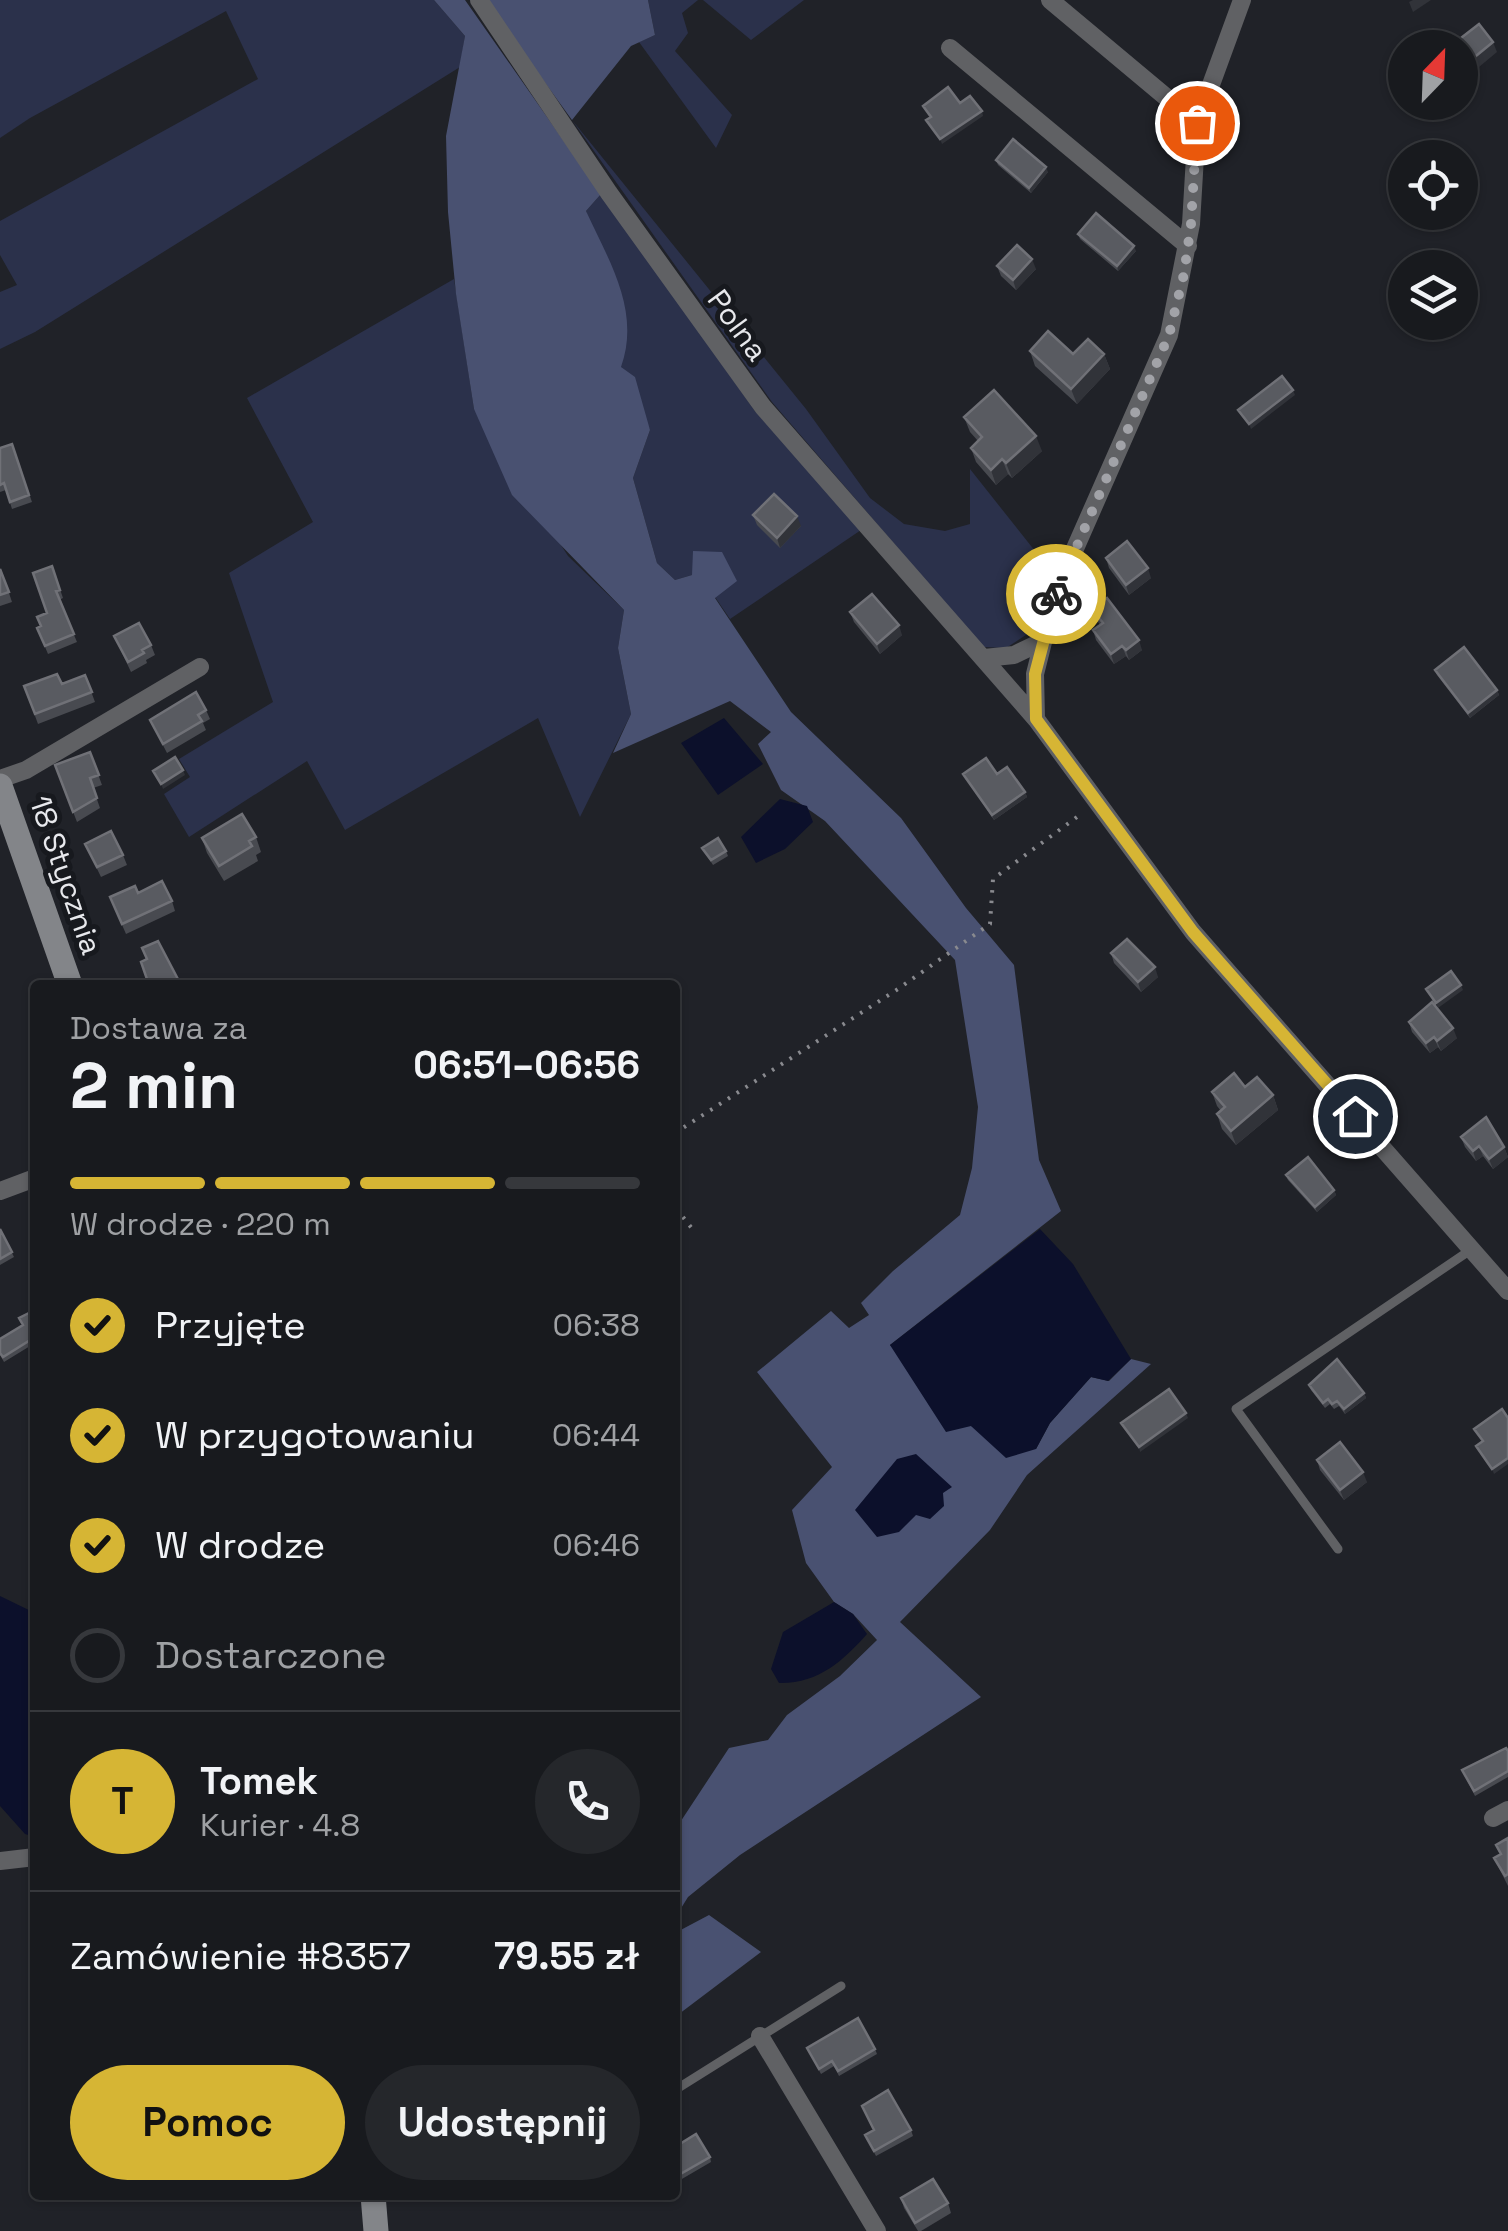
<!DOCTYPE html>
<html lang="pl">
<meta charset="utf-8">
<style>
body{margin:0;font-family:"Space Grotesk",sans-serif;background:#25272b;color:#f1f3f6;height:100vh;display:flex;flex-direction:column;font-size:38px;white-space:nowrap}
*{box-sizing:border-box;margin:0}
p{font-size:32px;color:#9fa1a4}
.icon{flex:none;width:55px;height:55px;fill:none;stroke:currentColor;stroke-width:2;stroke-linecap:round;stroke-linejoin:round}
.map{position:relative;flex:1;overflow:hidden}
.sheet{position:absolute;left:30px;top:980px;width:650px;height:1220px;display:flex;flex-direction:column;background:#181a1e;border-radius:10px;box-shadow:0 2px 8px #0004,0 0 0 2px #36383c}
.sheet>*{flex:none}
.needle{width:65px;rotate:23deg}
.controls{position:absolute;left:1388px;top:30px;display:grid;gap:20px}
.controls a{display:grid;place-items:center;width:90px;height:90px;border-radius:50%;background:#181a1e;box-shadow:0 2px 8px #0004,0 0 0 2px #36383c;font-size:50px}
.pin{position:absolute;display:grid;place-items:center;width:85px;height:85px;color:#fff;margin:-42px;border:5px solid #fff;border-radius:50%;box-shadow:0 2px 10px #0007}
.courier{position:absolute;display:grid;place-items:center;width:100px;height:100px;margin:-50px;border:8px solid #d6b534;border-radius:50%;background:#fff;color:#222;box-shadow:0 2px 12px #0007}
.head em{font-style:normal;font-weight:700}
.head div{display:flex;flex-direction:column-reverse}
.head{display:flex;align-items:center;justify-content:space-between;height:170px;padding:0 40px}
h1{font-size:65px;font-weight:700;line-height:75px}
.bar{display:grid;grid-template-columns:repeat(4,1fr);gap:15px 10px;align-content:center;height:120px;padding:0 40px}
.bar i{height:12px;border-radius:8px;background:#36383c}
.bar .current{background:#d6b534}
.bar p{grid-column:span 4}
.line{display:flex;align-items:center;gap:25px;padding:0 40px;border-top:2px solid #36383c}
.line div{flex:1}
.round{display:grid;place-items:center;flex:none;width:105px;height:105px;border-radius:52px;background:#25272b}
ol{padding:0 40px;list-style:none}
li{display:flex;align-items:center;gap:30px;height:110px}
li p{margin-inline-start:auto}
li .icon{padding:10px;border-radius:50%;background:#d6b534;color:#111;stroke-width:4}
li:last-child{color:#9fa1a4}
li i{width:55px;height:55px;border:5px solid #36383c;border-radius:50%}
.button{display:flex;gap:20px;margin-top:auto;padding:20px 40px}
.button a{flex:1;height:115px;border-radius:60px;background:#d6b534;color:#111;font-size:40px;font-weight:700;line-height:115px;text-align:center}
.button a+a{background:#25272b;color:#f1f3f6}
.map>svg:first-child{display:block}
.green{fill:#2b314b}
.forest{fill:#495171}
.water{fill:#0c102b}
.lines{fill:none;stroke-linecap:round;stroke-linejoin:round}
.path{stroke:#898a8f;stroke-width:4;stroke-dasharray:2.5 8;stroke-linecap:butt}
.lane{stroke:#606164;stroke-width:9}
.street{stroke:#606164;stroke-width:18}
.secondary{stroke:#838589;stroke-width:25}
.wall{fill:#484a50}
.shaded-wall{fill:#313339}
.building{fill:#595b61;stroke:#707177;stroke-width:2.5}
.done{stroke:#a2a3a8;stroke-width:10;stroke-dasharray:0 18}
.route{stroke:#d6b534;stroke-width:12}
.labels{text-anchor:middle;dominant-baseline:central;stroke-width:10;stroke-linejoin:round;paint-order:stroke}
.street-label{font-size:30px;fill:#e8e9ed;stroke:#17191e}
</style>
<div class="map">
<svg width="1508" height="2231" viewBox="0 0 1508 2231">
<rect width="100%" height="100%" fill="#202228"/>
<path class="green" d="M0,0H434L465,36L460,67L35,332L0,349V292L17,285L0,255V221L258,79L226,11L30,118L0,138Z
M648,0H698L682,13L688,33L675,51L732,115L716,148L639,42L655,35Z
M703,0H804L751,40Z
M572,120L806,409L870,498L904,524L945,531L970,524V469L1054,575L1038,627L1006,648L983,647L772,402Z
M601,194L755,411L861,530L730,619L715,597L692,575L675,580L657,563L633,478L650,430L621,367L586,211Z
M454,279L474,409L568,556L624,610L618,648L631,714L580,817L538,718L345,830L307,761L189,837L164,794L190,777L179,759L273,702L229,573L313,522L247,398Z"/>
<path class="forest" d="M434,0H465L601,194L586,211C609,261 641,311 621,367L635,377L650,430L633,478L657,563L675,580L692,575L693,551L722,552L737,581L715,598L791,712L901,818L966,908L1014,965L1039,1160L1061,1211L890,1345L971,1426L1036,1449L1050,1423L1091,1377L1109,1381L1131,1359L1151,1364L1027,1475L990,1530L900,1622L981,1697L740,1855L688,1897L675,1918V1830L729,1748L768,1740L787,1715L840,1676L877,1640L853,1614L834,1602L806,1563L792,1510L832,1467L757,1372L831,1311L849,1328L869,1315L861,1303L893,1271L960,1215L972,1168L978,1107L955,960L825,821L781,790L758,744L771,732L730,701L613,753L631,714L618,648L624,610L512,495L474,409L456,294L448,212L446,136L465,36Z
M485,0H648L655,35L631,46L572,120Z
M709,1915L761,1952L675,2017V1933Z"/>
<path class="water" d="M724,718L763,764L718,795L681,743Z
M780,799L807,806L813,822L785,849L756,863L741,837Z
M1040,1229L1073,1264L1131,1359L1108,1381L1091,1377L1050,1423L1036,1449L1006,1458L971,1426L946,1432L890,1345Z
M916,1454L952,1487L943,1493L944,1506L930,1519L916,1515L899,1532L877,1537L855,1510L897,1459Z
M0,1596L35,1613V1837L25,1834L0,1806Z
M834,1602L853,1614L867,1634C843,1661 818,1684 779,1683L771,1669L783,1632Z"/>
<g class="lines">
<path class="path" d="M675,1133L898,989L990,924L993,879L1081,814
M675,1211L679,1212L694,1231"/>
<path class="lane" d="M1338,1549L1236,1409L1472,1249
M675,2090L841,1986"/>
<path class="street" d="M479,0L609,193L763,407L1036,719L1193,932L1508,1291
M1050,0L1197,123
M950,48L1188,246
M984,658L1014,655L1043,641
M1036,719L1035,674L1055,594L1169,335L1191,224L1197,123L1242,0
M0,779L26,770L200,667
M0,1191L35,1178
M1493,1818L1508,1810
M0,1861L35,1857
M760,2036L877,2231"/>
<path class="secondary" d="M0,786L70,985
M373,2195L376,2231"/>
</g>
<path class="wall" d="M996,160L1048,172L1031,193L998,165Z
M1078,234L1136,251L1118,271L1080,239Z
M997,266L1036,269L1016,290L1001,276Z
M1030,351L1073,354H1104L1110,369L1077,404L1035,366Z
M964,417L1042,451L1012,478L1008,474L996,485L976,462L971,448L978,441L970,432Z
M12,444L32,502L12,509L6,490L0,492V448Z
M753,515L801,526L780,548L757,525Z
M1106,558L1151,578L1129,595L1109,568Z
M52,566L63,598L59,600L77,642L48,654L37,628L40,626L47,613Z
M1,569L12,602L0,606V569Z
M1092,609L1142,650L1129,660L1126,656L1114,664L1096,640L1093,630L1100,625L1096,619Z
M850,612L902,635L880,654L854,622Z
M114,636L151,645L155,655L146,660L147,663L131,672Z
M1435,670L1497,690L1499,695L1470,718L1437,675Z
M85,675L95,702L38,724L24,686L62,684Z
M206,710L210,719L203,723L206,730L167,753L150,720Z
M90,752L102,785L93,788L100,808L77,822L55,765Z
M963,774H997L1025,792L1027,797L994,820Z
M256,837L261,852L256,855L258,861L224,881L207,853L202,838Z
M85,844L123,855L127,865L101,877Z
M702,848L726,851L728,856L713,865Z
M138,893L172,901L175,911L126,934L110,897Z
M1111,953L1158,977L1141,992L1114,963Z
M1409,1022L1457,1038L1441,1051L1438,1047L1430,1053L1412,1032Z
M1245,1087L1273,1095L1278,1110L1236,1145L1222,1129L1217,1114L1221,1111L1217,1106L1212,1092Z
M1461,1137L1504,1147L1508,1157L1493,1169L1483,1156L1476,1161L1465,1147Z
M1286,1175L1334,1190L1336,1195L1317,1212L1288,1180Z
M0,1229L14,1257L0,1265Z
M35,1310V1343L4,1362L0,1355V1339L22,1325Z
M1309,1385L1364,1393L1366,1398L1345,1414L1339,1406L1334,1409L1330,1404L1325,1408L1311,1390Z
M1317,1460L1367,1482L1344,1500L1320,1470Z
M1508,1751V1777L1475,1796L1462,1770Z
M1508,1838V1886L1494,1858L1500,1855L1496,1845Z
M807,2048L875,2049L877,2054L839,2076L834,2066L821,2074Z
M874,2130H911L913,2136L876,2156L865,2135Z
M675,2147L710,2157L711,2162L675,2183Z
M440,2195H475V2199L442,2202Z
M901,2198L948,2203L951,2213L921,2231H918L904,2208Z"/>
<path class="shaded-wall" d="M1413,0H1431L1413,12L1409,2Z
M1493,42L1497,52L1461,82L1460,69Z
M982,111L983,116L942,144L940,139Z
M1046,167L1048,172L1031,193L1029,188Z
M1134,246L1136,251L1118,271L1117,266Z
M1032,259L1036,269L1016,290L1013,280Z
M1104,354L1110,369L1077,404L1071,389Z
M1293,390L1295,395L1251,429L1249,424Z
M1036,436L1042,451L1012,478L1006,463Z
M1002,459L1008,474L996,485L991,470Z
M797,516L801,526L780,548L777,538Z
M1148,568L1151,578L1129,595L1126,585Z
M899,625L902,635L880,654L877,644Z
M1139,640L1142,650L1129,660L1126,650Z
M1122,646L1126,656L1114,664L1111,654Z
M1497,690L1499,695L1470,718L1468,713Z
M183,770L185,775L163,789L161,784Z
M1025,792L1027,797L994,820L992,815Z
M1155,967L1158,977L1141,992L1138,982Z
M1461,985L1463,990L1438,1008L1436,1003Z
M1453,1028L1457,1038L1441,1051L1437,1041Z
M1434,1037L1438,1047L1430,1053L1426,1043Z
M1273,1095L1278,1110L1236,1145L1231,1131Z
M1479,1146L1483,1156L1476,1161L1473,1151Z
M1504,1147L1508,1157L1493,1169L1489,1159Z
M1334,1190L1336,1195L1317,1212L1315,1207Z
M1364,1393L1366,1398L1345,1414L1344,1409Z
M1186,1413L1188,1418L1140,1452L1139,1447Z
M1508,1458V1464L1494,1474L1492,1469Z
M1363,1472L1367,1482L1344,1500L1340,1490Z"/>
<path class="building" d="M1479,24L1493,42L1460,69V48H1448Z
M948,87L960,103L970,96L982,111L940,139L926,120L931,117L923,106Z
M1013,139L1046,167L1029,188L996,160Z
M1096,213L1134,246L1117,266L1078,234Z
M1017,245L1032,259L1013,280L997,266Z
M1048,331L1073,354L1088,339L1104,354L1071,389L1030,351Z
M1282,376L1293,390L1249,424L1238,410Z
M994,390L1036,436L1006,463L1002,459L991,470L971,448L982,437L964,417Z
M12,444L29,495L10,502L4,483L0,485V448Z
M774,494L797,516L777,538L753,515Z
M1127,541L1148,568L1126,585L1106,558Z
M52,566L60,590L56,591L74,634L45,646L37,628L41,626L37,617L47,613L33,573Z
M0,569L9,592L0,595Z
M872,594L899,625L877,644L850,612Z
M1107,598L1139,640L1126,650L1122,646L1111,654L1093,630L1103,623L1092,609Z
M139,623L151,645L142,650L144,653L128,662L114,636Z
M1464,647L1497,690L1468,713L1435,670Z
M57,674L62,684L85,675L92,692L35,714L24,686Z
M196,692L206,710L198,715L202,721L163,744L150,720Z
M90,752L99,775L90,778L97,798L73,812L55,765Z
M175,757L183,770L161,784L153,771Z
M986,758L997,774L1007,767L1025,792L992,815L963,774Z
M242,814L256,837L249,841L252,846L219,866L202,838Z
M111,831L123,855L97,867L85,844Z
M718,838L726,851L711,860L702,848Z
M162,881L172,901L122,924L110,897L135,886L138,893Z
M1127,939L1155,967L1138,982L1111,953Z
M158,941L181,985H149L141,962L147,959L142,948Z
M1451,971L1461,985L1436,1003L1426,989Z
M1432,1002L1453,1028L1437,1041L1434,1037L1426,1043L1409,1022Z
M1234,1073L1245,1087L1257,1077L1273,1095L1231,1131L1217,1114L1225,1107L1212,1092Z
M1486,1117L1504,1147L1489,1159L1479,1146L1473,1151L1461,1137Z
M1308,1157L1334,1190L1315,1207L1286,1175Z
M0,1229L12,1252L0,1259Z
M35,1310V1337L3,1357L0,1353V1339L23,1325L19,1318Z
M1337,1359L1364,1393L1344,1409L1337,1401L1332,1404L1328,1399L1323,1403L1309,1385Z
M1169,1389L1186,1413L1139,1447L1121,1423Z
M1502,1409L1508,1418V1458L1492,1469L1476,1446L1483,1441L1474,1429Z
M1340,1442L1363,1472L1340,1490L1317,1460Z
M1506,1748L1508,1751V1771L1474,1791L1462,1770Z
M1508,1838V1874L1505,1876L1494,1858L1501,1854L1496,1845Z
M858,2018L875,2049L838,2071L832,2061L819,2069L807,2048Z
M888,2090L911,2130L874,2151L865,2135L874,2130L862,2106Z
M696,2134L710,2157L675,2177V2147Z
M933,2179L948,2203L915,2223L901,2198Z"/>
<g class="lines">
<path class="done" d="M1056,594L1169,335L1184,274L1191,224L1197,123"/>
<path class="route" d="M1056,594L1035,674L1036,719L1193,932L1355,1116"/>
</g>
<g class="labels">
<g class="street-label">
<text transform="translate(738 325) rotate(54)">Polna</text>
<text transform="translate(66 875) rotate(71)">18 Stycznia</text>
</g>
</g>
</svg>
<div class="controls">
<a><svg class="needle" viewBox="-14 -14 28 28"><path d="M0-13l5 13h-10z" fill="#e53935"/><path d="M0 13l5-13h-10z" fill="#9fa1a4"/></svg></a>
<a><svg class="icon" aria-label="locate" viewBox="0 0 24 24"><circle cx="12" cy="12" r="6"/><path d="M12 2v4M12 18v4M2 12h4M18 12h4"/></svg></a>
<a><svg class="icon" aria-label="layers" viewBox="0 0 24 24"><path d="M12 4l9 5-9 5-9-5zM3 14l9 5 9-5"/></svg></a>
</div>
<div class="pin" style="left:1197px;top:123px;background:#ea580c"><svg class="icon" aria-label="bag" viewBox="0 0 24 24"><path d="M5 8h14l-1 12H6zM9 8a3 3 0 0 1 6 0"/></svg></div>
<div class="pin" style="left:1355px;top:1116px;background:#1f2937"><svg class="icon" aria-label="home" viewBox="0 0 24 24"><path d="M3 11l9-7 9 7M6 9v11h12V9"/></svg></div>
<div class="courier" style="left:1056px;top:594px"><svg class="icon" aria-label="bike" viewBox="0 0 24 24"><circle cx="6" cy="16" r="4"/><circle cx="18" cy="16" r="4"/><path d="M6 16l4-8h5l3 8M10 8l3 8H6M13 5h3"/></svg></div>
<section class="sheet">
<div class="head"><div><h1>2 min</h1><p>Dostawa za</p></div><em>06:51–06:56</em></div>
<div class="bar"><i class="current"></i><i class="current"></i><i class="current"></i><i></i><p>W drodze · 220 m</p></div>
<ol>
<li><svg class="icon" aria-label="check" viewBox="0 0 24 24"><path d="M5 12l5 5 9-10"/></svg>Przyjęte<p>06:38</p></li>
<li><svg class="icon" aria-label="check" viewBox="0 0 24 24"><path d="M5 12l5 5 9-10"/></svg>W przygotowaniu<p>06:44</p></li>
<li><svg class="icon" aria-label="check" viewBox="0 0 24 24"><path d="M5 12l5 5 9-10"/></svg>W drodze<p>06:46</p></li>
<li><i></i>Dostarczone</li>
</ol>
<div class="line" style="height:180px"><b class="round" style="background:#d6b534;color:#111">T</b><div><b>Tomek</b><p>Kurier · 4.8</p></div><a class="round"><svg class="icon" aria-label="phone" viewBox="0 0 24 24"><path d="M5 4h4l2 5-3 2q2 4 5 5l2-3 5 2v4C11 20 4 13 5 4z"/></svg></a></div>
<div class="line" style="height:130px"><div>Zamówienie #8357</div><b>79.55 zł</b></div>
<div class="button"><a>Pomoc</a><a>Udostępnij</a></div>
</section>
</div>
